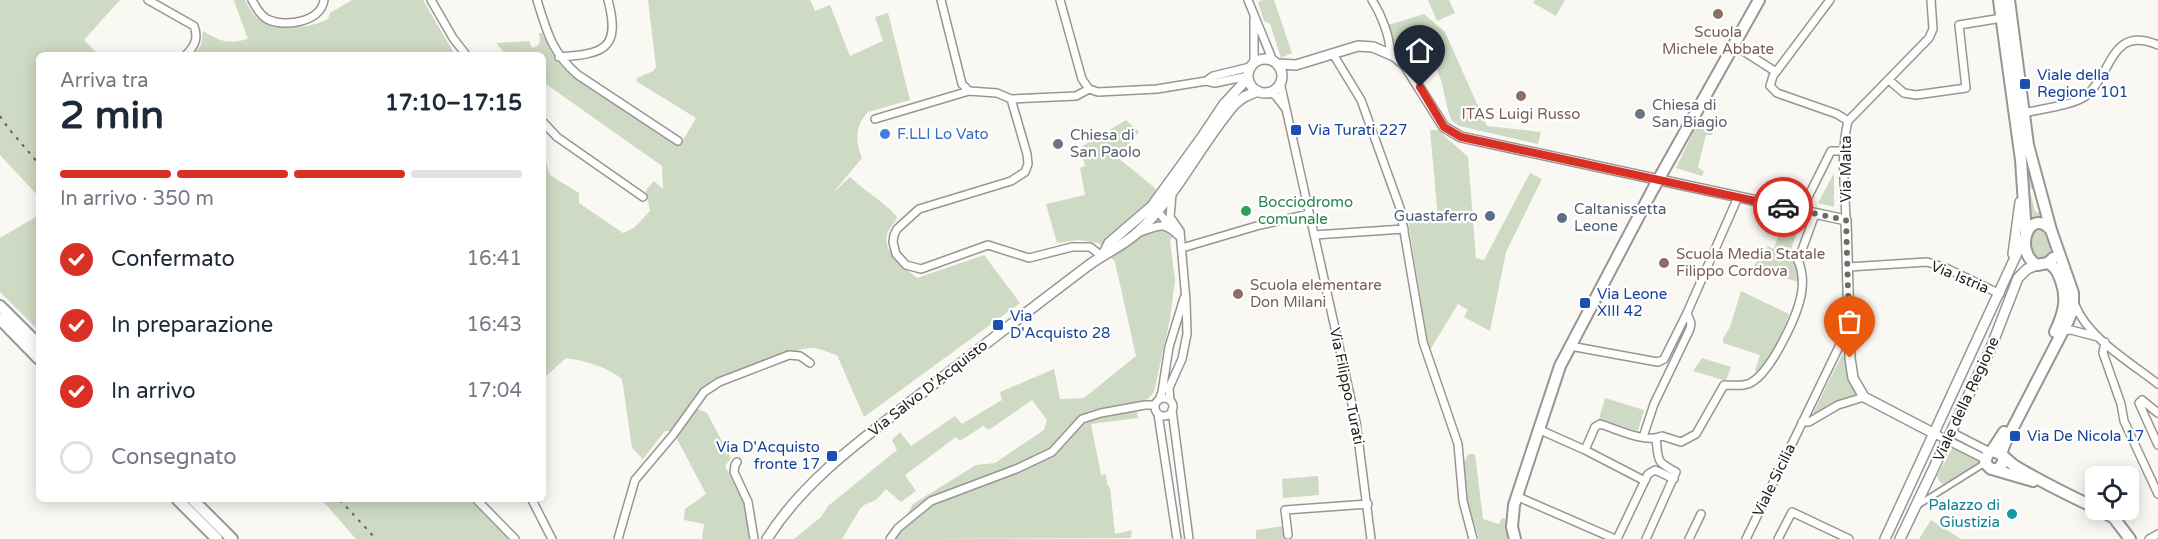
<!DOCTYPE html>
<html lang="it">
<meta charset="utf-8">
<style>
body{margin:0;font-family:"Varela Round",sans-serif;background:#f6f6f7;color:#1f2937;height:100vh;display:flex;flex-direction:column;font-size:22px;white-space:nowrap}
*{box-sizing:border-box;margin:0}
p{font-size:20px;color:#747a83}
.icon{flex:none;width:33px;height:33px;fill:none;stroke:currentColor;stroke-width:2;stroke-linecap:round;stroke-linejoin:round}
.map{position:relative;flex:1;overflow:hidden}
.panel{position:absolute;left:36px;top:52px;width:510px;height:450px;display:flex;flex-direction:column;background:#fff;border-radius:9px;box-shadow:0 3px 15px #0003}
.panel>*{flex:none}
.fabs{position:absolute;left:2085px;top:466px;display:grid;gap:12px}
.fabs a{display:grid;place-items:center;width:54px;height:54px;border-radius:9px;background:#fff;box-shadow:0 3px 15px #0003;font-size:30px}
.pin{position:absolute;display:grid;place-items:center;width:51px;height:51px;color:#fff;margin:-62px -26px;border-radius:50% 50% 50% 0;rotate:-45deg;box-shadow:0 0 6px #0007}
.pin .icon{rotate:45deg}
.courier{position:absolute;display:grid;place-items:center;width:60px;height:60px;margin:-30px;border:4px solid #d93025;border-radius:50%;background:#fff;color:#222;box-shadow:0 2px 8px #0007}
.overview em{font-style:normal;font-weight:700}
.overview div{display:flex;flex-direction:column-reverse}
.overview{display:flex;align-items:center;justify-content:space-between;height:102px;padding:0 24px}
h1{font-size:39px;font-weight:700;line-height:45px}
.bar{display:grid;grid-template-columns:repeat(4,1fr);gap:9px 6px;align-content:center;height:72px;padding:0 24px}
.bar i{height:8px;border-radius:4px;background:#e0e1e3}
.bar .on{background:#d93025}
.bar p{grid-column:span 4}
ol{padding:0 24px;list-style:none}
li{display:flex;align-items:center;gap:18px;height:66px}
li p{margin-inline-start:auto}
li .icon{padding:6px;border-radius:50%;background:#d93025;color:#fff;stroke-width:4}
li:last-child{color:#747a83}
li i{width:33px;height:33px;border:3px solid #e0e1e3;border-radius:50%}
.map>svg:first-child{display:block}
.green{fill:#cedac3}
.lines{fill:none;stroke-linecap:round;stroke-linejoin:round}
.pedestrian-casing{stroke:#989692;stroke-width:8}
.minor-casing{stroke:#989692;stroke-width:10}
.tertiary-casing{stroke:#989692;stroke-width:12}
.secondary-casing{stroke:#989692;stroke-width:14}
.primary-casing{stroke:#989692;stroke-width:14}
.pedestrian{stroke:#fff;stroke-width:5}
.minor{stroke:#fff;stroke-width:7}
.tertiary{stroke:#fff;stroke-width:9}
.secondary{stroke:#fff;stroke-width:10}
.primary{stroke:#fff;stroke-width:10}
.rail{stroke:#63615e;stroke-width:2;stroke-dasharray:3 6;stroke-linecap:butt}
.done{stroke:#6c6b68;stroke-width:6;stroke-dasharray:0 10.8}
.route{stroke:#d93025;stroke-width:8}
.education-dot{fill:#8d6e63;stroke:#fff;stroke-width:2}
.transit-dot{fill:#1a4fb4;stroke:#fff;stroke-width:2}
.worship-dot{fill:#6b7280;stroke:#fff;stroke-width:2}
.shop-dot{fill:#3f7fe0;stroke:#fff;stroke-width:2}
.leisure-dot{fill:#2e9e5b;stroke:#fff;stroke-width:2}
.service-dot{fill:#5c6f8a;stroke:#fff;stroke-width:2}
.culture-dot{fill:#0f9aa8;stroke:#fff;stroke-width:2}
.labels{text-anchor:middle;dominant-baseline:central;stroke-width:4.5;stroke-linejoin:round;paint-order:stroke}
.education-label{font-size:15px;fill:#785e54;stroke:#fff}
.transit-label{font-size:15px;fill:#164399;stroke:#fff;text-anchor:start}
.worship-label{font-size:15px;fill:#5b616d;stroke:#fff;text-anchor:start}
.shop-label{font-size:15px;fill:#366cbe;stroke:#fff;text-anchor:start}
.street-label{font-size:15px;fill:#201f1d;stroke:#fff}
.leisure-label{font-size:15px;fill:#27864d;stroke:#fff;text-anchor:start}
.service-label{font-size:15px;fill:#4e5e75;stroke:#fff;text-anchor:start}
.culture-label{font-size:15px;fill:#0d838f;stroke:#fff;text-anchor:end}
</style>
<div class="map">
<svg width="2158" height="539" viewBox="0 0 2158 539">
<rect width="100%" height="100%" fill="#faf8f3"/>
<path class="green" d="M0,0H120L84,40L99,55L39,56V197L0,155Z
M235,0H245C249,8 254,18 263,22C279,31 311,28 328,19L330,13L352,0H423L455,55H194L201,45L203,31C221,42 228,44 248,39L234,1Z
M648,0H810L815,11L830,5L850,56L883,41L875,17L888,13L910,100L868,112C855,126 855,141 862,158L832,194L850,177C864,191 885,202 897,217C895,224 892,224 889,230C878,250 904,267 917,278L984,255L1020,303L864,417L837,355C829,353 818,347 810,348C793,349 718,377 705,387C691,399 682,417 670,431H665L643,459L632,448L622,379C607,367 586,361 566,358L544,378L543,153L550,175L579,193V203L623,233L634,228L650,211L646,190L654,181L663,189L662,166L543,82V56L506,55L496,43L529,41L532,48L537,46L540,42L539,33H542L552,53L563,67L590,88L680,145L696,118L636,81L637,78L653,71L656,67Z
M1263,0H1274L1292,53L1281,58L1270,24L1264,21L1258,2Z
M1428,0H1449L1455,13L1437,21Z
M1535,0H1565L1556,16L1533,3Z
M1424,14L1445,32L1487,126L1541,132L1538,144L1459,126L1452,121C1444,104 1445,84 1435,66C1424,49 1406,56 1395,43C1391,38 1390,30 1388,25Z
M1126,120L1139,132L1117,157L1155,188L1174,236L1170,240L1175,280L1170,319L1154,392L1148,399L1136,402L1138,418L1091,424L1101,475L1106,474L1107,484L1110,488L1115,534L1132,530L1131,538L894,539L913,504L976,465L995,463L1044,430L1047,420L1032,400L989,430L983,426L960,441L956,437L905,475L916,491L901,502L886,489L876,500L864,505L860,509L842,539H794L821,517L828,506L897,450L892,440L900,432L911,446L955,416L962,424L1002,400L1000,392L1054,369L1060,399L1084,398L1136,356L1115,262L1099,243L1078,240L1057,243L1046,204L1085,195L1080,168L1085,166L1081,147Z
M1699,120L1715,124L1712,135H1706L1698,167L1704,172L1702,176L1676,168Z
M1430,130H1438L1468,157L1476,258L1484,260L1530,173L1542,179L1506,252L1490,331L1464,317L1468,310L1458,304L1430,350L1429,349L1408,221L1438,219Z
M2024,135L2034,190L2029,188L2035,211L2043,215V219L2029,221Z
M1834,173V207L1818,203Z
M39,215V331L0,292V238Z
M1784,217L1801,222L1789,254L1798,269V282L1757,269L1747,275L1768,246L1774,249Z
M2037,229L2044,231L2051,250C2048,263 2038,259 2031,253L2032,232Z
M1741,291L1789,314C1782,336 1772,354 1758,372L1755,371L1760,355L1723,343V339L1730,327Z
M1842,355L1845,359L1848,377L1857,396L1856,398L1831,404L1817,414L1813,413Z
M1702,358L1731,367L1726,381L1693,371Z
M1605,398L1644,410L1638,431L1599,419Z
M695,408L707,413L731,458L725,466L745,504L749,539H702L704,524L684,520L685,509L706,494L676,437Z
M1953,447L1980,461L1944,485L1939,481L1937,476Z
M1469,454H1475L1483,519L1499,524L1502,518L1507,520L1508,539H1479C1473,517 1453,473 1469,454Z
M1318,476L1319,495L1283,498L1282,479Z
M322,500H470L508,539H356Z
M1931,520L1961,539H1919Z
M1283,526L1284,539H1256V530Z"/>
<g class="lines">
<g class="pedestrian-casing">
<path id="pedestrian" d="M1918,505L1985,463"/>
</g>
<g class="minor-casing">
<path id="minor" d="M148,0L194,26C199,39 194,47 185,56
M252,0C256,8 260,15 267,19C285,28 321,22 324,0
M431,0L453,38L467,56
M537,0C547,32 552,53 578,75L678,141
M941,0L962,84L969,91
M1060,0L1082,79L1089,89
M1248,0L1273,61
M1372,0C1381,14 1391,38 1390,55
M1830,0L1773,76L1770,86L1777,93L1837,114L1848,121
M1254,19V62
M1734,45L1776,72
M1333,54L1361,100L1400,208L1423,342L1458,444L1463,501L1473,539
M559,57C604,54 621,49 608,0
M1889,80L1904,93L1916,95L1966,88L1959,25L2002,18
M1206,81L1213,76L1250,67
M1280,82L1356,422L1371,539
M1269,92L1276,96L1285,108
M1011,99L1027,154L1028,164L1025,172L1011,181L919,209L897,229L894,235L893,242L896,254L906,265L921,269L988,245L1029,258L1072,247H1090L1102,256
M2024,113C2040,109 2076,105 2087,95C2113,72 2111,25 2158,45
M875,119L969,91L997,93L1011,99L1076,96L1089,89L1098,92L1157,89L1206,81L1215,83L1248,76
M543,122L557,137L643,197
M1158,211L1169,226
M1801,211L1831,151H1843
M1846,220C1845,187 1840,153 1848,121L1929,38L1933,29L1931,0
M1140,232C1160,225 1164,221 1180,237
M1314,235L1404,229
M1182,248L1260,225L1309,214
M1848,267L1927,262L1946,268L2000,294
M2075,305C2089,339 2130,362 2158,384
M2063,331L2071,330L2098,337
M2105,342L2103,353L2121,404L2124,421L2158,494
M1570,346L1652,361L1658,362L1664,359L1687,313L1738,197
M1155 407a9 9 0 1 1 18 0a9 9 0 1 1-18 0Z
M1159,400L1162,392L1169,347L1184,298
M1170,400L1169,388L1182,359L1187,334L1186,301L1180,231L1170,217L1172,194
M1172,410L1189,539
M2158,413L2142,400L2139,403L2158,445
M1158,414L1177,539
M1802,422H1809L1838,405L1864,397
M1538,429L1585,450L1595,427L1600,424C1617,429 1645,444 1662,436L1681,442L1696,434L1724,385C1733,385 1745,387 1752,382C1772,370 1800,312 1802,289C1803,280 1802,268 1798,261L1815,214
M1951,432L1990,452
M1935,434L1985,459
M1643,437L1654,404L1690,329L1691,323L1687,313
M1585,450L1645,481
M737,462L735,465L734,472L748,502L754,539
M1516,496L1615,539
M477,500L515,539
M532,500L552,539
M1288,535L1285,510L1368,504
M618,539L635,480L673,435L704,392L719,382L789,355L800,356L810,363
M890,539L898,528L931,501L1016,469L1052,452L1082,419L1101,413L1145,405H1155
M1617,539L1648,474L1655,470L1674,479
M1646,539L1676,472C1655,461 1659,461 1656,439
M1689,539L1701,514
M1746,539L1848,328
M1778,539L1792,512L1849,539
M2149,539L2158,534"/>
</g>
<g class="tertiary-casing">
<path id="tertiary" d="M1248 76a17 17 0 1 1 34 0a17 17 0 1 1-34 0Z
M1277,64L1296,65L1358,46L1373,47L1394,56L1405,65L1444,127L1461,137L1846,220L1850,358L1853,378L1864,397L1935,434
M1104,253L1109,243L1152,206L1202,137L1224,104L1248,78
M2013,254L2020,202
M767,539C805,478 867,436 922,393C978,350 1033,307 1089,265C1105,253 1123,246 1138,232C1178,195 1200,144 1235,104L1244,97L1258,91
M1885,539L2025,236
M1900,539L1990,350L2018,278L2027,269L2037,265"/>
</g>
<g class="secondary-casing">
<path id="secondary" d="M0,306L39,345
M0,319L39,359
M178,500L217,539
M193,500L232,539
M1515,539L1512,527L1514,505L1560,366L1652,191L1759,0"/>
</g>
<g class="primary-casing">
<path id="primary" d="M1999,0L2021,160L2026,234
M2051,230C2029,206 2013,251 2037,265L2048,263L2053,258
M2048,263C2056,267 2058,273 2061,281C2068,300 2063,315 2055,332
M1991,452L2004,432
M2001,454L2005,443L2068,321L2073,309V293L2051,230L2028,145L2009,0
M2003,457V463L1998,469H1991L1985,463L1988,453C1999,448 2006,460 2015,466C2042,482 2068,495 2096,508
M1995,470L2033,481
M2100,510L2114,518L2130,539"/>
</g>
<use href="#pedestrian" class="pedestrian"/>
<use href="#minor" class="minor"/>
<use href="#tertiary" class="tertiary"/>
<use href="#secondary" class="secondary"/>
<use href="#primary" class="primary"/>
<path class="rail" d="M0,116L9,129L39,164
M340,500L376,539"/>
</g>
<g class="lines">
<path class="done" d="M1783,207L1846,220L1850,358"/>
<path class="route" d="M1420,87L1444,127L1461,137L1783,207"/>
</g>
<g class="education-dot">
<circle cx="1718" cy="14" r="6"/>
<circle cx="1521" cy="96" r="6"/>
<circle cx="1664" cy="263" r="6"/>
<circle cx="1238" cy="294" r="6"/>
</g>
<g class="transit-dot">
<rect x="2019" y="78" width="12" height="12" rx="3"/>
<rect x="1290" y="124" width="12" height="12" rx="3"/>
<rect x="1579" y="297" width="12" height="12" rx="3"/>
<rect x="992" y="319" width="12" height="12" rx="3"/>
<rect x="2009" y="430" width="12" height="12" rx="3"/>
<rect x="826" y="450" width="12" height="12" rx="3"/>
</g>
<g class="worship-dot">
<circle cx="1640" cy="114" r="6"/>
<circle cx="1058" cy="144" r="6"/>
</g>
<circle class="shop-dot" cx="885" cy="134" r="6"/>
<circle class="leisure-dot" cx="1246" cy="211" r="6"/>
<g class="service-dot">
<circle cx="1490" cy="216" r="6"/>
<circle cx="1562" cy="218" r="6"/>
</g>
<circle class="culture-dot" cx="2012" cy="514" r="6"/>
<g class="labels">
<g class="education-label">
<text x="1718" y="32">Scuola<tspan x="1718" dy="17">Michele Abbate</tspan></text>
<text x="1521" y="114">ITAS Luigi Russo</text>
<text x="1676" y="254" text-anchor="start">Scuola Media Statale<tspan x="1676" dy="17">Filippo Cordova</tspan></text>
<text x="1250" y="285" text-anchor="start">Scuola elementare<tspan x="1250" dy="17">Don Milani</tspan></text>
</g>
<g class="transit-label">
<text x="2037" y="75">Viale della<tspan x="2037" dy="17">Regione 101</tspan></text>
<text x="1308" y="130">Via Turati 227</text>
<text x="1597" y="294">Via Leone<tspan x="1597" dy="17">XIII 42</tspan></text>
<text x="1010" y="316">Via<tspan x="1010" dy="17">D'Acquisto 28</tspan></text>
<text x="2027" y="436">Via De Nicola 17</text>
<text x="820" y="447" text-anchor="end">Via D'Acquisto<tspan x="820" dy="17">fronte 17</tspan></text>
</g>
<g class="worship-label">
<text x="1652" y="105">Chiesa di<tspan x="1652" dy="17">San Biagio</tspan></text>
<text x="1070" y="135">Chiesa di<tspan x="1070" dy="17">San Paolo</tspan></text>
</g>
<g class="shop-label">
<text x="897" y="134">F.LLI Lo Vato</text>
</g>
<g class="street-label">
<text transform="translate(1846 169) rotate(-90)">Via Malta</text>
<text transform="translate(1960 277) rotate(23)">Via Istria</text>
<text transform="translate(1347 386) rotate(78)">Via Filippo Turati</text>
<text transform="translate(928 388) rotate(-38)">Via Salvo D'Acquisto</text>
<text transform="translate(1966 399) rotate(-65)">Viale della Regione</text>
<text transform="translate(1774 480) rotate(-64)">Viale Sicilia</text>
</g>
<g class="leisure-label">
<text x="1258" y="202">Bocciodromo<tspan x="1258" dy="17">comunale</tspan></text>
</g>
<g class="service-label">
<text x="1574" y="209">Caltanissetta<tspan x="1574" dy="17">Leone</tspan></text>
<text x="1478" y="216" text-anchor="end">Guastaferro</text>
</g>
<g class="culture-label">
<text x="2000" y="505">Palazzo di<tspan x="2000" dy="17">Giustizia</tspan></text>
</g>
</g>
</svg>
<div class="fabs">
<a><svg class="icon" aria-label="locate" viewBox="0 0 24 24"><circle cx="12" cy="12" r="6"/><path d="M12 2v4M12 18v4M2 12h4M18 12h4"/></svg></a>
</div>
<div class="pin" style="left:1850px;top:358px;background:#ea580c"><svg class="icon" aria-label="bag" viewBox="0 0 24 24"><path d="M5 8h14l-1 12H6zM9 8a3 3 0 0 1 6 0"/></svg></div>
<div class="pin" style="left:1420px;top:87px;background:#1f2937"><svg class="icon" aria-label="home" viewBox="0 0 24 24"><path d="M3 11l9-7 9 7M6 9v11h12V9"/></svg></div>
<div class="courier" style="left:1783px;top:207px"><svg class="icon" aria-label="car" viewBox="0 0 24 24"><path d="M5 17H2v-5l4-1 3-4h7l3 4 3 1v5h-3M9 17h6M6 11h13"/><circle cx="7" cy="17" r="2"/><circle cx="17" cy="17" r="2"/></svg></div>
<section class="panel">
<div class="overview"><div><h1>2 min</h1><p>Arriva tra</p></div><em>17:10–17:15</em></div>
<div class="bar"><i class="on"></i><i class="on"></i><i class="on"></i><i></i><p>In arrivo · 350 m</p></div>
<ol>
<li><svg class="icon" aria-label="check" viewBox="0 0 24 24"><path d="M5 12l5 5 9-10"/></svg>Confermato<p>16:41</p></li>
<li><svg class="icon" aria-label="check" viewBox="0 0 24 24"><path d="M5 12l5 5 9-10"/></svg>In preparazione<p>16:43</p></li>
<li><svg class="icon" aria-label="check" viewBox="0 0 24 24"><path d="M5 12l5 5 9-10"/></svg>In arrivo<p>17:04</p></li>
<li><i></i>Consegnato</li>
</ol>
</section>
</div>
